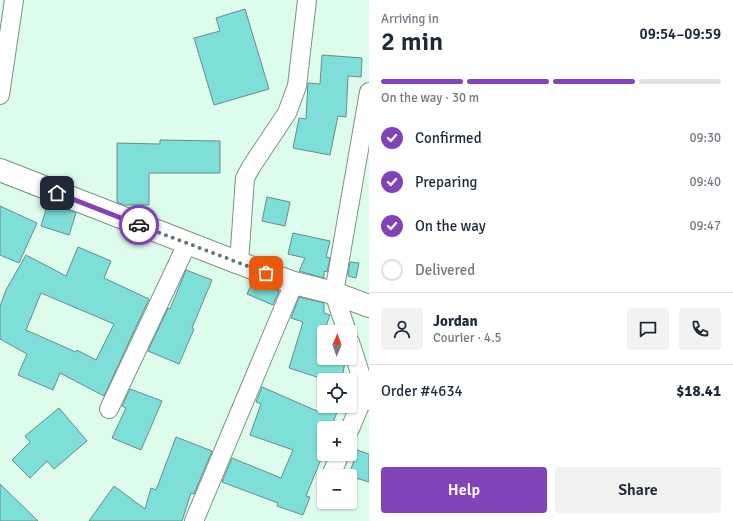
<!DOCTYPE html>
<meta charset="utf-8">
<style>
body{margin:0;font-family:Signika,sans-serif;background:#f2f2f3;color:#1f2937;height:100vh;display:flex;flex-direction:column;font-size:15px;white-space:nowrap}
*{box-sizing:border-box;margin:0}
p{font-size:13px;color:#747a83}
.icon{flex:none;width:22px;height:22px;fill:none;stroke:currentColor;stroke-width:2;stroke-linecap:round;stroke-linejoin:round}
.map{position:relative;flex:1;overflow:hidden}
.details{display:flex;flex-direction:column;background:#fff;width:364px}
.details>*{flex:none}
.needle{width:26px;rotate:2deg}
.fabs{position:absolute;left:317px;top:325px;display:grid;gap:8px}
.fabs a{display:grid;place-items:center;width:40px;height:40px;border-radius:4px;background:#fff;box-shadow:0 1px 3px #0004;font-size:20px}
.pin{position:absolute;display:grid;place-items:center;width:34px;height:34px;color:#fff;margin:-17px;border-radius:8px;box-shadow:0 2px 6px #0006}
.courier{position:absolute;display:grid;place-items:center;width:40px;height:40px;margin:-20px;border:3px solid #8343b8;border-radius:50%;background:#fff;color:#222;box-shadow:0 1px 5px #0007}
.headline em{font-style:normal;font-weight:600}
.headline div{display:flex;flex-direction:column-reverse}
.headline{display:flex;align-items:center;justify-content:space-between;height:68px;padding:0 12px}
h1{font-size:26px;font-weight:600;line-height:30px}
.bar{display:grid;grid-template-columns:repeat(4,1fr);gap:6px 4px;align-content:center;height:48px;padding:0 12px}
.bar i{height:5px;border-radius:3px;background:#e0e1e3}
.bar .current{background:#8343b8}
.bar p{grid-column:span 4}
.line{display:flex;align-items:center;gap:10px;padding:0 12px;border-top:1px solid #e0e1e3}
.line div{flex:1}
.round{display:grid;place-items:center;flex:none;width:42px;height:42px;border-radius:4px;background:#f2f2f3}
ol{padding:0 12px;list-style:none}
li{display:flex;align-items:center;gap:12px;height:44px}
li p{margin-inline-start:auto}
li .icon{padding:4px;border-radius:50%;background:#8343b8;color:#fff;stroke-width:4}
li:last-child{color:#747a83}
li i{width:22px;height:22px;border:2px solid #e0e1e3;border-radius:50%}
.cta{display:flex;gap:8px;margin-top:auto;padding:8px 12px}
.cta a{flex:1;height:46px;border-radius:4px;background:#8343b8;color:#fff;font-size:16px;font-weight:600;line-height:46px;text-align:center}
.cta a+a{background:#f2f2f3;color:#1f2937}
main{display:flex;flex:1;min-height:0}
.map>svg:first-child{display:block}
.building{fill:#7ddfd8;stroke:#6a8c89;fill-rule:evenodd}
.lines{fill:none;stroke-linecap:round;stroke-linejoin:round}
.street-casing{stroke:#789484;stroke-width:20}
.secondary-casing{stroke:#789484;stroke-width:24}
.street{stroke:#fff;stroke-width:18}
.secondary{stroke:#fff;stroke-width:22}
.done{stroke:#64776c;stroke-width:4;stroke-dasharray:0 7.2}
.route{stroke:#8343b8;stroke-width:5}
</style>
<main>
<div class="map">
<svg width="369" height="521" viewBox="0 0 369 521">
<rect width="100%" height="100%" fill="#defceb"/>
<path class="building" d="M245,9L269,89L214,105L194,38L220,31L216,18Z
M322,55L362,58L361,77L348,76L346,117L338,116L330,155L293,148L299,118L306,119L308,83L320,84Z
M160,140L220,141V173H149V205H124L117,202V143L160,144Z
M267,197L290,202L285,226L262,221Z
M48,203L76,213L69,235L41,226Z
M0,206L37,223L19,263L0,255Z
M293,233L330,241L326,257L330,258L327,272L324,271V278L299,271L305,258L288,254Z
M78,247L111,261L104,278L149,299L104,396L60,373L53,390L18,375L27,354L0,339V306L6,290L26,255L66,276ZM41,293L114,324L96,360L77,350L76,352L26,330Z
M350,262L359,263L356,278L348,276Z
M186,270L212,280L192,328L194,329L179,364L148,351L168,308L170,309Z
M253,281L279,291L273,305L247,294Z
M299,297L324,303V313L330,315L324,332V358H344L345,361L342,380L320,378L289,368L303,322L291,318Z
M262,387L317,411L319,405L337,412L331,428H324V452L306,496L310,497L303,515L277,506L278,503L222,482L232,458L281,478L293,450L250,435L261,404L256,402Z
M130,389L162,401L141,450L112,438L126,408L122,406Z
M59,408L87,441L54,469L47,461L30,478L12,460L30,442L25,436Z
M176,437L212,451L194,494L191,493L182,521H89L114,486L145,509L151,488L156,490Z
M357,450L369,454V482L349,476Z
M0,484L38,521H0Z"/>
<g class="lines">
<g class="street-casing">
<path id="street" d="M0,95L14,0
M239,263L245,178L251,167L287,113L297,86L307,0
M347,332L334,293L369,92
M350,342L369,401
M109,409L187,244
M350,429L366,390
M331,475L340,454
M194,521L294,283"/>
</g>
<g class="secondary-casing">
<path id="secondary" d="M0,170L239,263L294,283L334,293L369,306"/>
</g>
<use href="#street" class="street"/>
<use href="#secondary" class="secondary"/>
</g>
<g class="lines">
<path class="done" d="M139,225L266,273"/>
<path class="route" d="M57,193L139,225"/>
</g>
</svg>
<div class="fabs">
<a><svg class="needle" viewBox="-14 -14 28 28"><path d="M0-13l5 13h-10z" fill="#e53935"/><path d="M0 13l5-13h-10z" fill="#747a83"/></svg></a>
<a><svg class="icon" aria-label="locate" viewBox="0 0 24 24"><circle cx="12" cy="12" r="6"/><path d="M12 2v4M12 18v4M2 12h4M18 12h4"/></svg></a>
<a>+</a>
<a>−</a>
</div>
<div class="pin" style="left:266px;top:273px;background:#ea580c"><svg class="icon" aria-label="bag" viewBox="0 0 24 24"><path d="M5 8h14l-1 12H6zM9 8a3 3 0 0 1 6 0"/></svg></div>
<div class="pin" style="left:57px;top:193px;background:#1f2937"><svg class="icon" aria-label="home" viewBox="0 0 24 24"><path d="M3 11l9-7 9 7M6 9v11h12V9"/></svg></div>
<div class="courier" style="left:139px;top:225px"><svg class="icon" aria-label="car" viewBox="0 0 24 24"><path d="M5 17H2v-5l4-1 3-4h7l3 4 3 1v5h-3M9 17h6M6 11h13"/><circle cx="7" cy="17" r="2"/><circle cx="17" cy="17" r="2"/></svg></div>
</div>
<section class="details">
<div class="headline"><div><h1>2 min</h1><p>Arriving in</p></div><em>09:54–09:59</em></div>
<div class="bar"><i class="current"></i><i class="current"></i><i class="current"></i><i></i><p>On the way · 30 m</p></div>
<ol>
<li><svg class="icon" aria-label="check" viewBox="0 0 24 24"><path d="M5 12l5 5 9-10"/></svg>Confirmed<p>09:30</p></li>
<li><svg class="icon" aria-label="check" viewBox="0 0 24 24"><path d="M5 12l5 5 9-10"/></svg>Preparing<p>09:40</p></li>
<li><svg class="icon" aria-label="check" viewBox="0 0 24 24"><path d="M5 12l5 5 9-10"/></svg>On the way<p>09:47</p></li>
<li><i></i>Delivered</li>
</ol>
<div class="line" style="height:72px"><a class="round"><svg class="icon" aria-label="person" viewBox="0 0 24 24"><circle cx="12" cy="8" r="4"/><path d="M4 21q1-7 8-7t8 7"/></svg></a><div><b>Jordan</b><p>Courier · 4.5</p></div><a class="round"><svg class="icon" aria-label="chat" viewBox="0 0 24 24"><path d="M4 5h16v11H9l-5 4z"/></svg></a><a class="round"><svg class="icon" aria-label="phone" viewBox="0 0 24 24"><path d="M5 4h4l2 5-3 2q2 4 5 5l2-3 5 2v4C11 20 4 13 5 4z"/></svg></a></div>
<div class="line" style="height:52px"><div>Order #4634</div><b>$18.41</b></div>
<div class="cta"><a>Help</a><a>Share</a></div>
</section>
</main>
